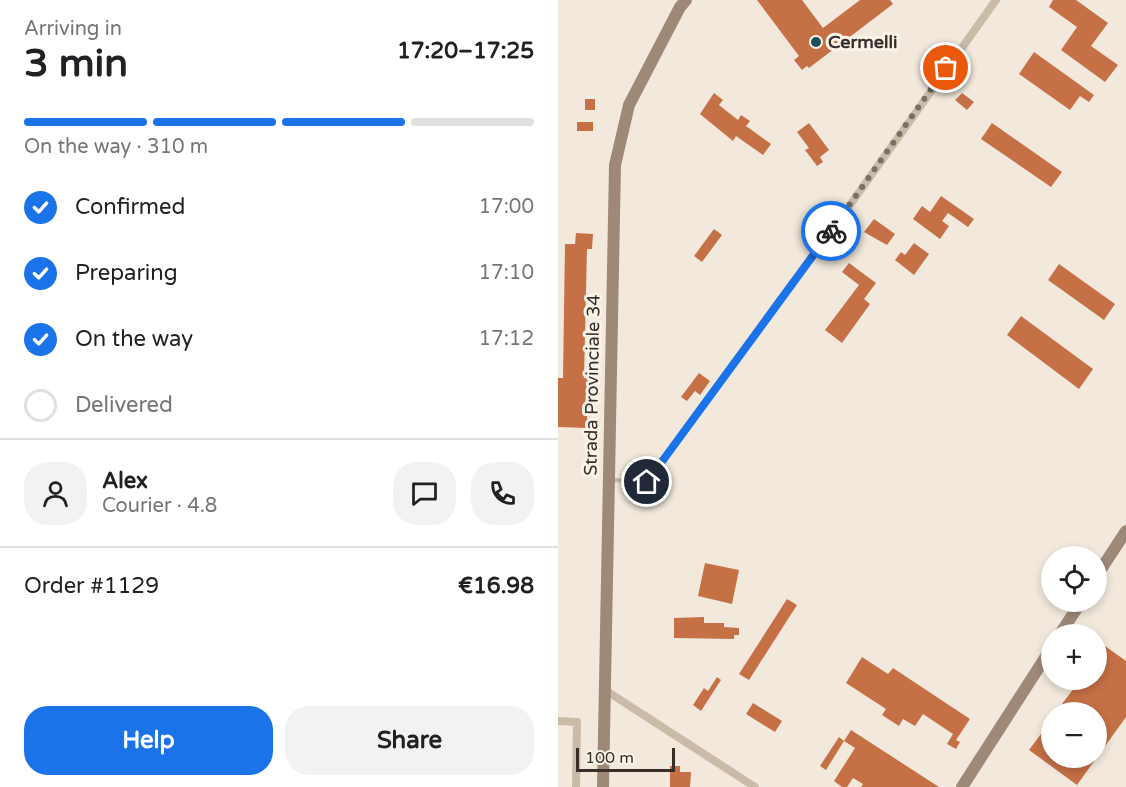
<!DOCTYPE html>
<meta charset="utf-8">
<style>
body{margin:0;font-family:"Varela Round",sans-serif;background:#f2f2f2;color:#202124;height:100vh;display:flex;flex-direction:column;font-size:22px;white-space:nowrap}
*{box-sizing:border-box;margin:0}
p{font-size:20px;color:#757577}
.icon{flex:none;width:33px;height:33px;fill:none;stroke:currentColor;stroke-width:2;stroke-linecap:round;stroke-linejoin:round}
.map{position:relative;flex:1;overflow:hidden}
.drawer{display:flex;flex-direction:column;background:#fff;width:558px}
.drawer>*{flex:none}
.tools{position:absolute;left:483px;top:546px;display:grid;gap:12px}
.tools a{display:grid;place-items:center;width:66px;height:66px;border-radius:50%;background:#fff;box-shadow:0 3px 9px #0003;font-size:30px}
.scale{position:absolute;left:18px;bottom:15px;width:99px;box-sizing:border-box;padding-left:6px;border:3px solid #372e28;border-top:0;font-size:16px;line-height:21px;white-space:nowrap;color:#372e28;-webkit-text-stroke:4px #f9f3e8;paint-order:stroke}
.pin{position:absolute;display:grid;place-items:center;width:51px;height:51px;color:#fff;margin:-26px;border:3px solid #fff;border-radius:50%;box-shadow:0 2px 6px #0007}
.courier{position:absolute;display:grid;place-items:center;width:60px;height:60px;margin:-30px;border:4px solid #1a73e8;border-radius:50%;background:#fff;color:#222;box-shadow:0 2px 8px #0007}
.overview em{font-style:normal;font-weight:700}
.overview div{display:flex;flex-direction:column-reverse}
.overview{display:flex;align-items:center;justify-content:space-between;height:102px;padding:0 24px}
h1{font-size:39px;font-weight:700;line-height:45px}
.bar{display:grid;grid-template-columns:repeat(4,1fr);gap:9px 6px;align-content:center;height:72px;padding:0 24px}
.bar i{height:8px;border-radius:4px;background:#e0e0e0}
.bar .selected{background:#1a73e8}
.bar p{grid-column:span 4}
.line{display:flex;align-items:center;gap:15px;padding:0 24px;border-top:2px solid #e0e0e0}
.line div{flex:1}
.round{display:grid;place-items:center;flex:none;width:63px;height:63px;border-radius:24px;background:#f2f2f2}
ol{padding:0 24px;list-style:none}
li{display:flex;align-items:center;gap:18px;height:66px}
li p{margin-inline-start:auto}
li .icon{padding:6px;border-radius:50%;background:#1a73e8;color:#fff;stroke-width:4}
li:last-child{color:#757577}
li i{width:33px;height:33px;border:3px solid #e0e0e0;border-radius:50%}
.primary-button{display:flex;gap:12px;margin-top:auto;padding:12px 24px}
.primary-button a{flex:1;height:69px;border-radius:24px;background:#1a73e8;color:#fff;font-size:24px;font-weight:700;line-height:69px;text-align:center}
.primary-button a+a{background:#f2f2f2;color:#202124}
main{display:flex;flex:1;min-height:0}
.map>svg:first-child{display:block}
.building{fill:#c67046}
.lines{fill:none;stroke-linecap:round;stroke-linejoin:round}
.lane{stroke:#cabaa8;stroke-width:4}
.street{stroke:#cabaa8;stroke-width:8}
.secondary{stroke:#9e8979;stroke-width:12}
.done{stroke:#786f67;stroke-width:6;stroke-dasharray:0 10.8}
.route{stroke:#1a73e8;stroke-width:8}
.poi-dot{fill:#1d4f58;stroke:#f9f3e8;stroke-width:2}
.labels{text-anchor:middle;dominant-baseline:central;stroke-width:6;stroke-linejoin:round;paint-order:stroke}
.poi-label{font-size:18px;font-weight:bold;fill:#372e28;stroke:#f9f3e8;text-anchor:start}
.street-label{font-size:18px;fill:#372e28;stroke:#f9f3e8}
</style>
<main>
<section class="drawer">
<div class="overview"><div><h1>3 min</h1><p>Arriving in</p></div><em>17:20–17:25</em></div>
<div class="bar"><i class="selected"></i><i class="selected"></i><i class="selected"></i><i></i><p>On the way · 310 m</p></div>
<ol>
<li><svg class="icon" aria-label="check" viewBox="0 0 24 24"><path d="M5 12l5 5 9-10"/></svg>Confirmed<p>17:00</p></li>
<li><svg class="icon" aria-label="check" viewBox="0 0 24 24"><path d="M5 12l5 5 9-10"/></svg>Preparing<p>17:10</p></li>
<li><svg class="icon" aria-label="check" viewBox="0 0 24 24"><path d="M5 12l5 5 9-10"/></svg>On the way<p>17:12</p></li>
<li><i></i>Delivered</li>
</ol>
<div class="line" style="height:108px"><a class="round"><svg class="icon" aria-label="person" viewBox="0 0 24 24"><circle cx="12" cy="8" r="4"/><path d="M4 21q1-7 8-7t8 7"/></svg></a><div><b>Alex</b><p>Courier · 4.8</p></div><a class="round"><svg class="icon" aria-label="chat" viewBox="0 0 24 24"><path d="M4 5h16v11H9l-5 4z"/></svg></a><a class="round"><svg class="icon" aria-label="phone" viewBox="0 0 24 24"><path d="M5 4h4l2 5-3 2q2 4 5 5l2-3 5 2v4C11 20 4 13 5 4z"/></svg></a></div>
<div class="line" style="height:78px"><div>Order #1129</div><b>€16.98</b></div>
<div class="primary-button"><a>Help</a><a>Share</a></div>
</section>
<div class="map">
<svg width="568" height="787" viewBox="0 0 568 787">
<rect width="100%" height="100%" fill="#f2e9dc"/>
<path class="building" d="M199,0H244L265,28L302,0H332L335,4L251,68L249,66L244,70L236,60L241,56Z
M495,0H518L550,23L533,46L560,65L547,82L503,50L519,27L491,7Z
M476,52L536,95L531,102L522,96L512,110L461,74Z
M156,93L165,100L161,105L180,120L183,115L192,121L188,126L213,144L205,155L178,136L175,141L142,114Z
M404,93L416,102L409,110L397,100Z
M27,99H37V110H27Z
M19,122H35V131H19Z
M251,123L271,150L262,157L265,162L259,166L247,150L251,148L239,132Z
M434,123L504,172L493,187L423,139Z
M383,196L416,219L410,227L390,213L384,221L391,226L382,239L355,219L364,206L372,212Z
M316,219L337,234L329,245L306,232Z
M156,229L164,235L144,262L136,256Z
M18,233L35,234L34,249H29L26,378H30L29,428L0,427V378H5L7,244H17Z
M356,243L371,254L356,275L337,260L343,252L347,255Z
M291,263L318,283L306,299L312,304L284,343L267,330L301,285L284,272Z
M501,264L557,304L546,320L490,280Z
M463,316L535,369L521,389L449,335Z
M141,373L152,381L142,395L137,391L129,401L123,397Z
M147,563L181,570L174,604L140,596Z
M229,599L239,605L191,680L181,674Z
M146,617V623H166V627L181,628V635H176V639L116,638V618Z
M547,646L568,661V717L519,785L471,750L494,719V758H538V712H498L522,680H538V658Z
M304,657L330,674L335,668L412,719L398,740L402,742L398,749L389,744L395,734L365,714L357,726L345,719L341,726L324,715L328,709L288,683Z
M159,677L163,680L143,711L135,705L146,688L150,691Z
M195,703L224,721L217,732L188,714Z
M293,730L381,787H303L305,784L295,778L289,787H284L276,781L297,748L286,741L268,770L262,766L281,737L286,741Z
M112,766H122V772H133L132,787H112Z"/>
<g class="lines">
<path class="lane" d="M54,480L89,482L272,233"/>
<path class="street" d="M272,233L438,0
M47,690L197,787
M0,721L19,722L18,787"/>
<path class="secondary" d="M538,577L568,531
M502,634L523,602
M45,787L57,165L71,105L122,7L128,0
M404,787L494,647"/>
</g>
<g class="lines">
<path class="done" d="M273,231L388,68"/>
<path class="route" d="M89,482L273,231"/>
</g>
<circle class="poi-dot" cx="258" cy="42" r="6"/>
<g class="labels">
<g class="poi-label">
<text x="270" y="42">Cermelli</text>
</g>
<g class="street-label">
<text transform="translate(34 385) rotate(-89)">Strada Provinciale 34</text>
</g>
</g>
</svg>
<div class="tools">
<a><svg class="icon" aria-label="locate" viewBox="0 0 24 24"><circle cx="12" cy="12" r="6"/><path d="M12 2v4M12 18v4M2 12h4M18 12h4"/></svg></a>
<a>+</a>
<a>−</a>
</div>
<div class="scale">100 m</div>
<div class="pin" style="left:388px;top:68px;background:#ea580c"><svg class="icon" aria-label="bag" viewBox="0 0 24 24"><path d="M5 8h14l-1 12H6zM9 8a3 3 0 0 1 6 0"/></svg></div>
<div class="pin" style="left:89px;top:482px;background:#1f2937"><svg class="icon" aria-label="home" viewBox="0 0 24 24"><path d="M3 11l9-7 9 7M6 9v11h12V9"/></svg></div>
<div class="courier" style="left:273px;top:231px"><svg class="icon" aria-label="bike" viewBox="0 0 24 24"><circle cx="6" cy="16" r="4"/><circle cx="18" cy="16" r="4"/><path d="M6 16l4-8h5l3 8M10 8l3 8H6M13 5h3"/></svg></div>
</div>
</main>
